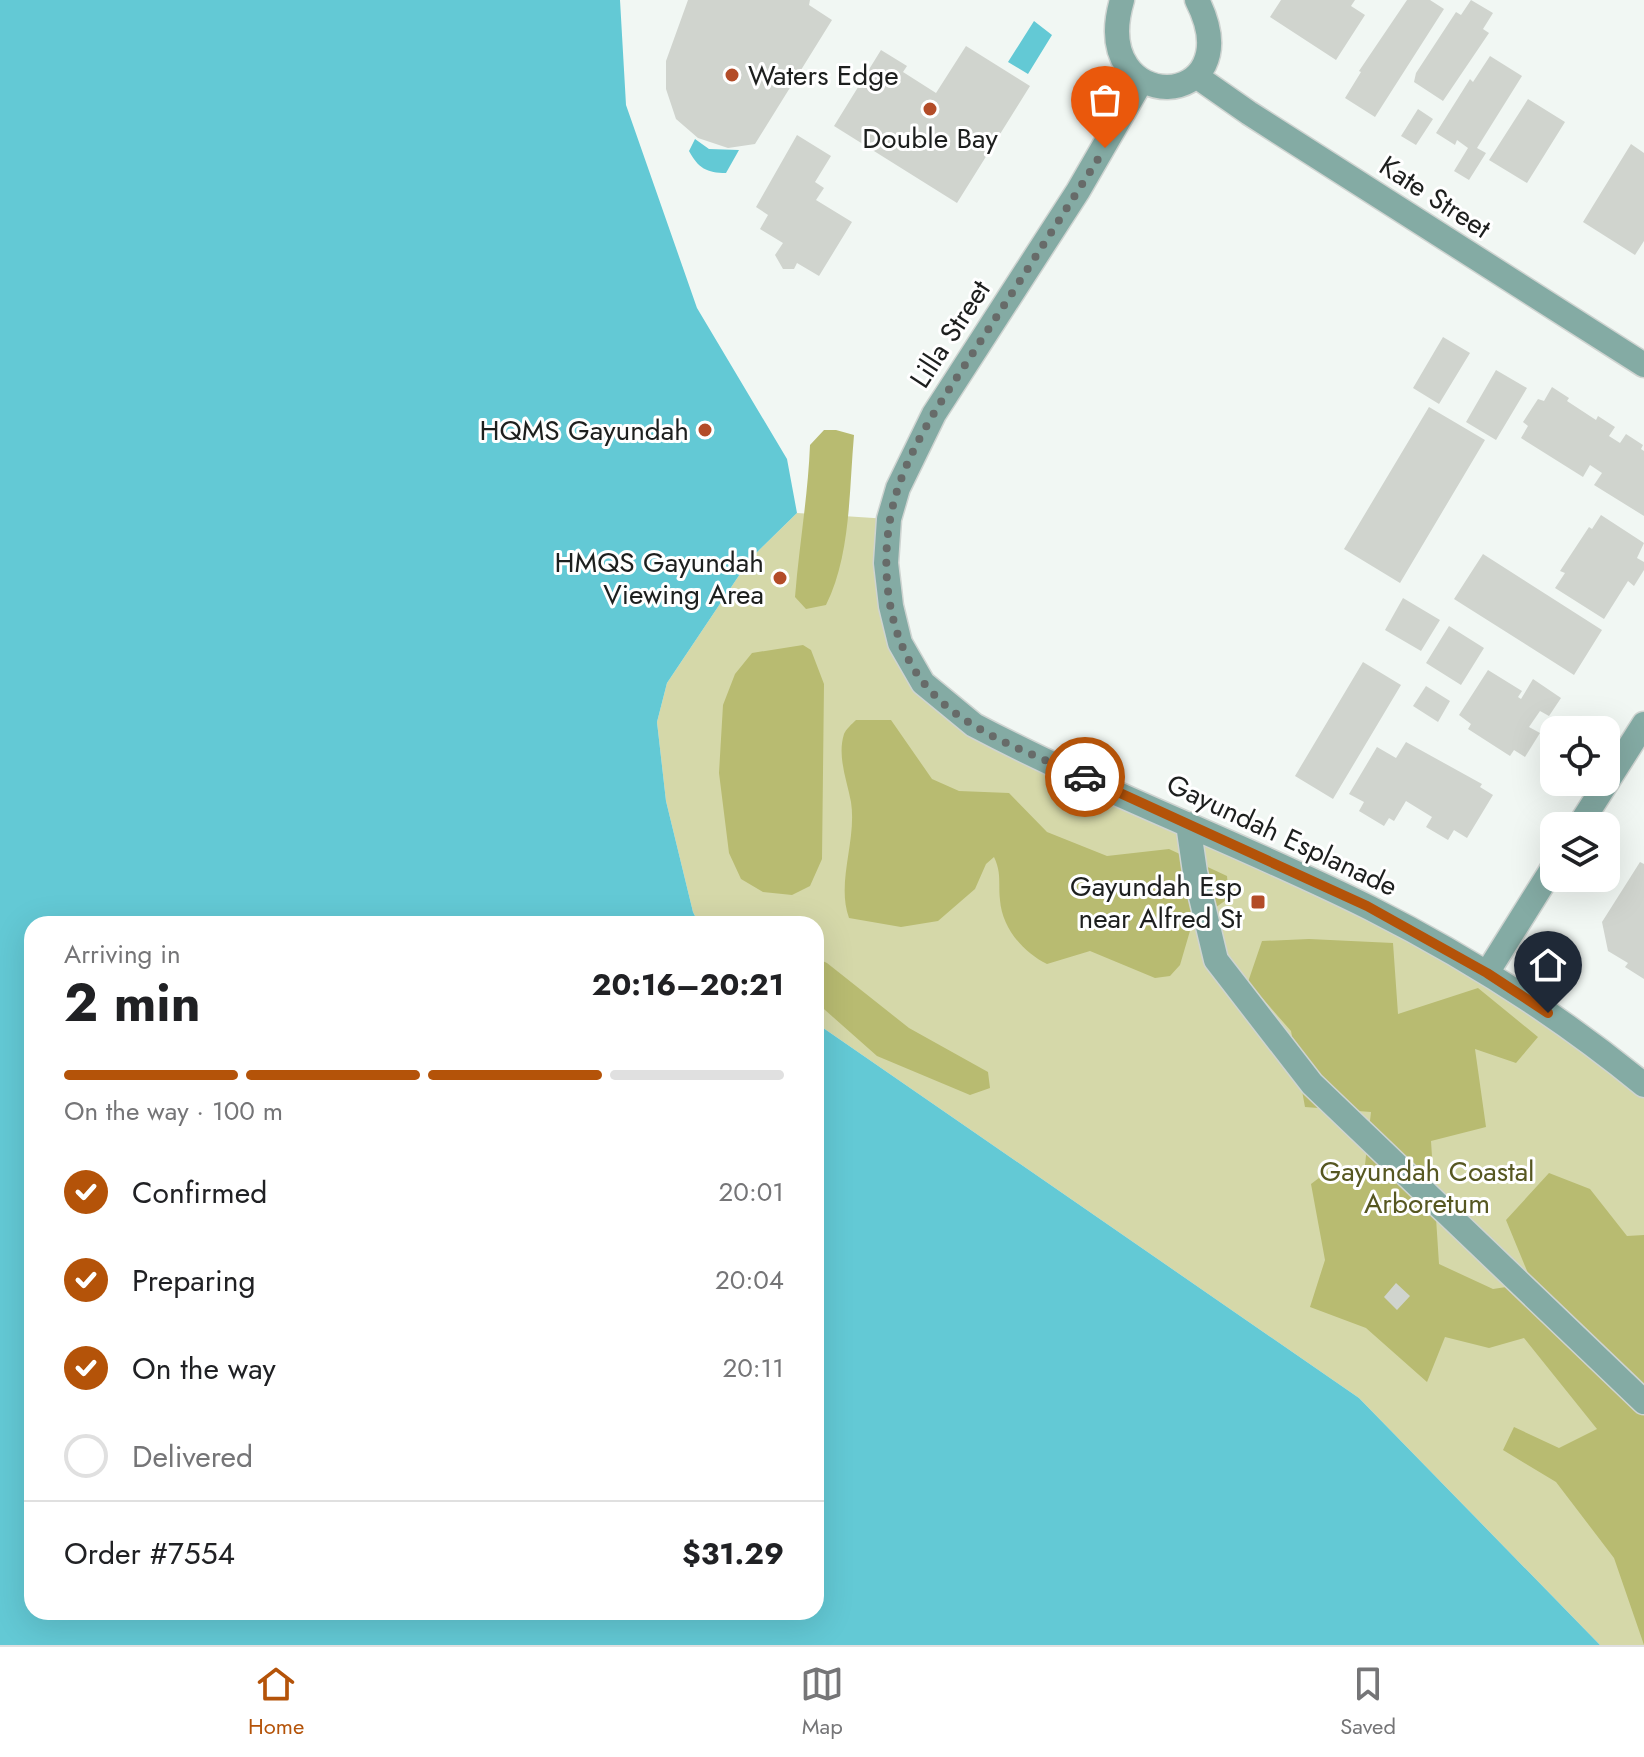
<!DOCTYPE html>
<meta charset="utf-8">
<style>
body{margin:0;font-family:Jost,sans-serif;background:#f2f2f2;color:#202124;height:100vh;display:flex;flex-direction:column;font-size:30px;white-space:nowrap}
*{box-sizing:border-box;margin:0}
p{font-size:26px;color:#757577}
.icon{flex:none;width:44px;height:44px;fill:none;stroke:currentColor;stroke-width:2;stroke-linecap:round;stroke-linejoin:round}
.map{position:relative;flex:1;overflow:hidden}
.side{position:absolute;left:24px;top:916px;width:800px;height:704px;display:flex;flex-direction:column;background:#fff;border-radius:24px;box-shadow:0 8px 32px #0002}
.side>*{flex:none}
.tools{position:absolute;left:1540px;top:716px;display:grid;gap:16px}
.tools a{display:grid;place-items:center;width:80px;height:80px;border-radius:16px;background:#fff;box-shadow:0 8px 32px #0002;font-size:40px}
.pin{position:absolute;display:grid;place-items:center;width:68px;height:68px;color:#fff;margin:-82px -34px;border-radius:50% 50% 50% 0;rotate:-45deg;box-shadow:0 0 8px #0007}
.pin .icon{rotate:45deg}
.courier{position:absolute;display:grid;place-items:center;width:80px;height:80px;margin:-40px;border:6px solid #b45309;border-radius:50%;background:#fff;color:#222;box-shadow:0 2px 10px #0007}
.summary em{font-style:normal;font-weight:700}
.summary div{display:flex;flex-direction:column-reverse}
.summary{display:flex;align-items:center;justify-content:space-between;height:136px;padding:0 40px}
h1{font-size:52px;font-weight:700;line-height:60px}
.bar{display:grid;grid-template-columns:repeat(4,1fr);gap:12px 8px;align-content:center;height:96px;padding:0 40px}
.bar i{height:10px;border-radius:6px;background:#e0e0e0}
.bar .current{background:#b45309}
.bar p{grid-column:span 4}
.line{display:flex;align-items:center;gap:20px;padding:0 40px;border-top:2px solid #e0e0e0}
.line div{flex:1}
ol{padding:0 40px;list-style:none}
li{display:flex;align-items:center;gap:24px;height:88px}
li p{margin-inline-start:auto}
li .icon{padding:8px;border-radius:50%;background:#b45309;color:#fff;stroke-width:4}
li:last-child{color:#757577}
li i{width:44px;height:44px;border:4px solid #e0e0e0;border-radius:50%}
.menu{display:flex;justify-content:space-around;align-items:center;height:112px;border-top:2px solid #e0e0e0;background:#fff;font-size:22px;color:#757577}
.menu a{display:grid;justify-items:center;gap:4px}
.menu .current{color:#b45309}
.map>svg:first-child{display:block}
.green{fill:#d5d8a9}
.forest{fill:#b8bb71}
.water{fill:#63c9d5}
.building{fill:#d0d4ce}
.lines{fill:none;stroke-linecap:round;stroke-linejoin:round}
.minor-casing{stroke:#cfd4d1;stroke-width:27}
.minor{stroke:#84aba4;stroke-width:24}
.done{stroke:#676b69;stroke-width:8;stroke-dasharray:0 14.4}
.route{stroke:#b45309;stroke-width:10}
.poi-dot{fill:#b34c28;stroke:#fff;stroke-width:3}
.labels{text-anchor:middle;dominant-baseline:central;stroke-width:6;stroke-linejoin:round;paint-order:stroke}
.poi-label{font-size:28px;fill:#1d1f1e;stroke:#fff;text-anchor:end}
.street-label{font-size:28px;fill:#1d1f1e;stroke:#fff}
.park-label{font-size:28px;fill:#565721;stroke:#fff}
</style>
<div class="map">
<svg width="1644" height="1645" viewBox="0 0 1644 1645">
<rect width="100%" height="100%" fill="#f1f7f3"/>
<path class="green" d="M797,513L889,519L891,606L945,704L1367,906L1644,1085V1645H1600L1359,1398L816,1023V924H699L693,912L666,801L657,722L667,683L750,559Z"/>
<path class="forest" d="M824,430H836L854,435C849,490 851,555 826,605L806,609L795,597C799,546 808,496 810,445Z
M803,645L811,650L824,684L822,859L810,886L792,895L763,892L741,879L729,853L719,773L723,705L735,674L752,653Z
M856,720H891L932,779L959,791L1009,793L1047,832L1107,856L1169,849L1227,876L1229,898L1192,924L1180,965L1170,976L1155,978L1090,951L1047,964C1023,952 1002,928 1000,900C998,883 1002,874 994,857L986,864L975,889L938,921L901,927L849,918C836,882 857,841 851,802C847,780 837,757 844,734C846,729 852,724 856,720Z
M1309,939L1393,943L1398,1014L1478,988L1538,1037L1516,1063L1475,1049L1486,1127L1431,1141L1439,1264L1493,1289L1532,1283L1506,1220L1549,1173L1590,1189L1627,1236L1644,1235V1645L1614,1558L1556,1482L1503,1450L1514,1427L1559,1448L1597,1429L1524,1338L1489,1348L1445,1337L1427,1382L1366,1328L1310,1307L1325,1260L1311,1184L1332,1168L1363,1182L1371,1112L1305,1107L1291,1031L1248,982L1262,941Z
M816,958L827,963L909,1028L988,1072L990,1088L970,1095L877,1056L816,1002Z"/>
<path class="water" d="M0,0H620L626,105L697,308L787,459L797,513L750,559L667,683L657,722L666,801L693,912L699,924H32V1612H816V1023L1359,1398L1600,1645H0Z
M1034,21L1052,35L1028,74L1008,62Z
M695,139L709,149L739,150L726,173C707,173 698,168 689,151Z"/>
<path class="building" d="M688,0H810L809,5L832,20L755,144L728,148L698,138L676,119L666,89V61Z
M1281,0H1355L1351,6L1365,15L1336,60L1270,17Z
M1407,0H1430L1444,9L1375,117L1345,98L1361,72L1359,71Z
M1471,0L1493,13L1483,29L1489,33L1443,101L1414,82L1416,73L1456,12L1461,15Z
M966,46L1030,86L957,203L834,126L881,50L907,66L903,72L936,93Z
M1490,56L1522,76L1477,148L1486,153L1469,180L1454,171L1468,148L1457,140L1455,145L1436,133L1470,79L1473,82Z
M1528,99L1565,122L1527,183L1489,160Z
M1418,109L1433,119L1416,145L1401,136Z
M797,135L831,156L815,182L824,188L816,200L852,222L819,276L797,263L794,269H783L775,255L783,243L760,229L768,215L756,207Z
M1631,144L1644,153V241L1635,255L1583,222Z
M1443,337L1470,353L1439,404L1413,388Z
M1496,370L1527,388L1496,440L1466,422Z
M1552,387L1569,398L1567,401L1596,420L1598,416L1615,427L1609,436L1620,443L1626,434L1643,445L1641,449L1644,451V516L1594,485L1602,473L1590,465L1583,477L1521,438L1528,426L1523,422L1538,399L1544,401Z
M1429,407L1485,440L1400,583L1344,549Z
M1601,515L1644,543L1637,558L1644,562V570L1634,586L1628,581L1604,619L1555,588L1565,573L1560,571L1589,527L1592,529Z
M1483,554L1602,630L1574,675L1454,599Z
M1403,598L1440,620L1421,651L1385,630Z
M1449,626L1484,648L1461,685L1426,663Z
M1363,662L1401,685L1333,799L1295,776Z
M1488,670L1522,691L1518,697L1521,699L1533,679L1561,698L1549,716L1540,711L1529,727L1540,733L1525,757L1514,750L1510,756L1468,729L1471,724L1459,715Z
M1426,686L1450,701L1438,722L1413,706Z
M1406,742L1482,784L1480,787L1493,795L1467,838L1454,830L1448,840L1426,827L1432,817L1406,801L1394,821L1389,818L1384,826L1359,811L1364,802L1349,794L1377,747L1396,758Z
M1640,862L1644,864V979L1625,967L1628,963L1608,951L1602,922Z
M1396,1283L1410,1296L1397,1310L1384,1297Z"/>
<g class="lines">
<g class="minor-casing">
<path id="minor" d="M1122,0C1087,119 1254,113 1197,0
M1196,76L1249,113L1644,365
M1141,82L1078,191L934,414L898,488L889,519L886,563L891,606L900,643L923,683L974,725C1103,793 1240,843 1370,908C1467,957 1560,1016 1644,1085
M1188,824L1195,872L1216,960L1312,1084L1644,1402
M1579,826L1644,724
M1487,973L1554,866"/>
</g>
<use href="#minor" class="minor"/>
</g>
<g class="lines">
<path class="done" d="M1085,777C1031,753 961,731 923,682C883,631 878,551 897,491C914,437 950,389 980,342C1022,278 1064,213 1105,148"/>
<path class="route" d="M1085,777L1367,906L1487,973L1548,1013"/>
</g>
<g class="poi-dot">
<circle cx="732" cy="75" r="8"/>
<circle cx="930" cy="109" r="8"/>
<circle cx="705" cy="430" r="8"/>
<circle cx="780" cy="578" r="8"/>
<rect x="1250" y="894" width="16" height="16" rx="4"/>
</g>
<g class="labels">
<g class="poi-label">
<text x="748" y="75" text-anchor="start">Waters Edge</text>
<text x="930" y="138" text-anchor="middle">Double Bay</text>
<text x="689" y="430">HQMS Gayundah</text>
<text x="764" y="562">HMQS Gayundah<tspan x="764" dy="32">Viewing Area</tspan></text>
<text x="1242" y="886">Gayundah Esp<tspan x="1242" dy="32">near Alfred St</tspan></text>
</g>
<g class="street-label">
<text transform="translate(1435 197) rotate(33)">Kate Street</text>
<text transform="translate(950 334) rotate(-57)">Lilla Street</text>
<text transform="translate(1282 835) rotate(25)">Gayundah Esplanade</text>
</g>
<g class="park-label">
<text x="1427" y="1171">Gayundah Coastal<tspan x="1427" dy="32">Arboretum</tspan></text>
</g>
</g>
</svg>
<div class="tools">
<a><svg class="icon" aria-label="locate" viewBox="0 0 24 24"><circle cx="12" cy="12" r="6"/><path d="M12 2v4M12 18v4M2 12h4M18 12h4"/></svg></a>
<a><svg class="icon" aria-label="layers" viewBox="0 0 24 24"><path d="M12 4l9 5-9 5-9-5zM3 14l9 5 9-5"/></svg></a>
</div>
<div class="pin" style="left:1105px;top:148px;background:#ea580c"><svg class="icon" aria-label="bag" viewBox="0 0 24 24"><path d="M5 8h14l-1 12H6zM9 8a3 3 0 0 1 6 0"/></svg></div>
<div class="pin" style="left:1548px;top:1013px;background:#1f2937"><svg class="icon" aria-label="home" viewBox="0 0 24 24"><path d="M3 11l9-7 9 7M6 9v11h12V9"/></svg></div>
<div class="courier" style="left:1085px;top:777px"><svg class="icon" aria-label="car" viewBox="0 0 24 24"><path d="M5 17H2v-5l4-1 3-4h7l3 4 3 1v5h-3M9 17h6M6 11h13"/><circle cx="7" cy="17" r="2"/><circle cx="17" cy="17" r="2"/></svg></div>
<section class="side">
<div class="summary"><div><h1>2 min</h1><p>Arriving in</p></div><em>20:16–20:21</em></div>
<div class="bar"><i class="current"></i><i class="current"></i><i class="current"></i><i></i><p>On the way · 100 m</p></div>
<ol>
<li><svg class="icon" aria-label="check" viewBox="0 0 24 24"><path d="M5 12l5 5 9-10"/></svg>Confirmed<p>20:01</p></li>
<li><svg class="icon" aria-label="check" viewBox="0 0 24 24"><path d="M5 12l5 5 9-10"/></svg>Preparing<p>20:04</p></li>
<li><svg class="icon" aria-label="check" viewBox="0 0 24 24"><path d="M5 12l5 5 9-10"/></svg>On the way<p>20:11</p></li>
<li><i></i>Delivered</li>
</ol>
<div class="line" style="height:104px"><div>Order #7554</div><b>$31.29</b></div>
</section>
</div>
<nav class="menu">
<a class="current"><svg class="icon" aria-label="home" viewBox="0 0 24 24"><path d="M3 11l9-7 9 7M6 9v11h12V9"/></svg>Home</a>
<a><svg class="icon" aria-label="map" viewBox="0 0 24 24"><path d="M3 6l6-2 6 2 6-2v14l-6 2-6-2-6 2zM9 4v14M15 6v14"/></svg>Map</a>
<a><svg class="icon" aria-label="saved" viewBox="0 0 24 24"><path d="M7 4h10v16l-5-4-5 4z"/></svg>Saved</a>
</nav>
